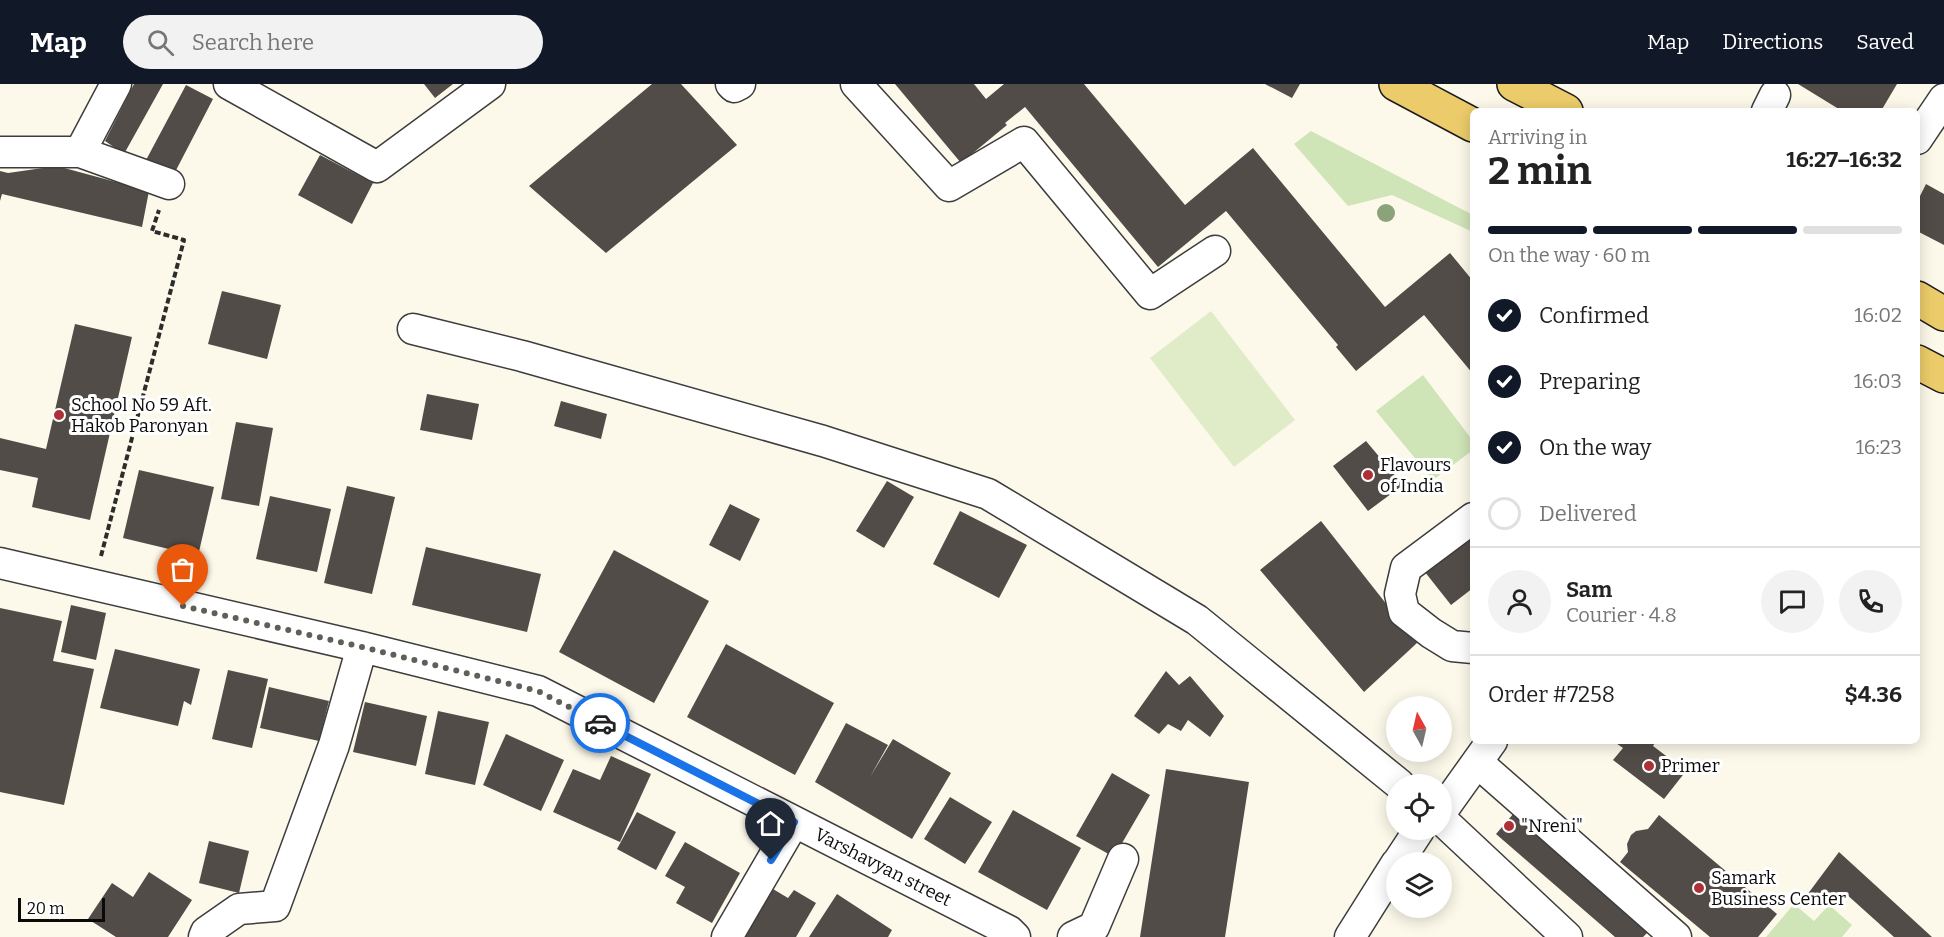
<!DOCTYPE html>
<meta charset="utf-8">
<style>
body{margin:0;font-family:Bitter,serif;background:#f2f2f2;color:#222;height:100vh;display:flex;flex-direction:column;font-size:22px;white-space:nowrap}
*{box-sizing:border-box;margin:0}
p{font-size:20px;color:#767676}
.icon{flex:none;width:33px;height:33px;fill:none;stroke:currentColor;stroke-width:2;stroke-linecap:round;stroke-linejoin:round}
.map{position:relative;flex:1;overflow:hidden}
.side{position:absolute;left:1470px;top:24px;width:450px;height:636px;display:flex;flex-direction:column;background:#fff;border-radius:9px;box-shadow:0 3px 15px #0003}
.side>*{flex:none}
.needle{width:39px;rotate:352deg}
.controls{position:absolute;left:1386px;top:612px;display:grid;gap:12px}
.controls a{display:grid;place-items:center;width:66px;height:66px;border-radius:50%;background:#fff;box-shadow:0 3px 15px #0003;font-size:30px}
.scale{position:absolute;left:18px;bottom:15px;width:87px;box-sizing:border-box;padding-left:6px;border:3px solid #0a0a0a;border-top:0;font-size:16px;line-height:21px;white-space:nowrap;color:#0a0a0a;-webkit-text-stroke:4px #fff;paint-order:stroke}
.pin{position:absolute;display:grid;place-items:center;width:51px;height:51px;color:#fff;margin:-62px -26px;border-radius:50% 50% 50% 0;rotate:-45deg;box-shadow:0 0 6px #0007}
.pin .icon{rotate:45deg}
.courier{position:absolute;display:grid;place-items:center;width:60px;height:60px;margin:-30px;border:4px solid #1a73e8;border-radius:50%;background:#fff;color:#222;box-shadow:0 2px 8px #0007}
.overview em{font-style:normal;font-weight:700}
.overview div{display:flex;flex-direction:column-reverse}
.overview{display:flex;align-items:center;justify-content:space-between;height:102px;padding:0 18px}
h1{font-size:39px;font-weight:700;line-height:45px}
.bar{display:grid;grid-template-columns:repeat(4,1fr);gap:9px 6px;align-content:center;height:72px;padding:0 18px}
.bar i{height:8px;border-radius:4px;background:#e0e0e0}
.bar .on{background:#111827}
.bar p{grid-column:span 4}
.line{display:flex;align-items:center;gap:15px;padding:0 18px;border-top:2px solid #e0e0e0}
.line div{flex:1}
.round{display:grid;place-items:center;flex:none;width:63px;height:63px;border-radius:32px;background:#f2f2f2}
ol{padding:0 18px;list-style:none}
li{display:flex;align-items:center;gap:18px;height:66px}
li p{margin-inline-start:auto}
li .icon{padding:6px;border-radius:50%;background:#111827;color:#fff;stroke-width:4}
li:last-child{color:#767676}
li i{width:33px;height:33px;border:3px solid #e0e0e0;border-radius:50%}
header{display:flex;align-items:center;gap:36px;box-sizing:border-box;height:84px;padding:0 30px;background:#111827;color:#fff}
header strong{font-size:28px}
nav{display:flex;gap:33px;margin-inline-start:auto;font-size:21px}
.search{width:420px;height:54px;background:#f2f2f2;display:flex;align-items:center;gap:15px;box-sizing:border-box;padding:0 21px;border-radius:33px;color:#767676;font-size:22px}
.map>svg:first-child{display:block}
.green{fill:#cfe4b7}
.pitch{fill:#e0ecc8}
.building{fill:#524c48}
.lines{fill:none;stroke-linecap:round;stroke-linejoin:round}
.minor-casing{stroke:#3d3d3d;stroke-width:33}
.major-casing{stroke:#1b1b1b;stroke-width:36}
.path{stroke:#2c2c2c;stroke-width:4;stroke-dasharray:6 3;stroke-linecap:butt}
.minor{stroke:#fff;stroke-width:30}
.major{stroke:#eccc6a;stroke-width:33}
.tree{fill:#8ba27b}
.done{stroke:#5f5e58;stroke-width:6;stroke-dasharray:0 10.8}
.route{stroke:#1a73e8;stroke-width:8}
.poi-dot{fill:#ad3037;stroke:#fff;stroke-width:2}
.labels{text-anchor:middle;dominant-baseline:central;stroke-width:6;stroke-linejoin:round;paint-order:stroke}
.poi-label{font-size:18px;fill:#0a0a0a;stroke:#fff;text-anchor:start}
.street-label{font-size:18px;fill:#0a0a0a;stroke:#fff}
</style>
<header>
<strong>Map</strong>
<div class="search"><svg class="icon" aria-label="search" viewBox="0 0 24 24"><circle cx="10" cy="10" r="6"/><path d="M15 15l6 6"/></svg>Search here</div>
<nav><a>Map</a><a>Directions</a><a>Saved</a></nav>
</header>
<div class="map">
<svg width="1944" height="853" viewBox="0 0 1944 853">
<rect width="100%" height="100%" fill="#fdf9ea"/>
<path class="green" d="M1311,47L1473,131V148L1392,111L1348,122L1294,60Z
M1423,291L1473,357V366L1433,396L1376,327Z
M1794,820L1814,837L1829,821L1852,841L1842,853H1766Z"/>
<path class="pitch" d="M1211,227L1295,336L1234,383L1150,274Z"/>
<path class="building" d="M134,0H163L124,70L105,57Z
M424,0H453L435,14Z
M652,0H681L737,61L606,169L529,102Z
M895,0H974L986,15L1004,0H1084L1185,121L1253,64L1385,223L1450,169L1473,197V290L1424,231L1356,287L1336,263L1338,261L1226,127L1158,183L1025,23L1005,39L1007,41L961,79Z
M1265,0H1300L1292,14Z
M1798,0H1897L1881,27H1842Z
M186,1L213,15L173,92L145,78Z
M320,71L373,99L352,140L298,111Z
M57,82L149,107L142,143L2,110L0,117V87L8,89Z
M1926,100L1944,110V161L1917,147V118Z
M222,207L281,221L267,275L208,260Z
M75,240L132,253L90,436L32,423L38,394L0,386V354L46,365Z
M427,310L479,320L472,356L420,346Z
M561,317L607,330L601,355L554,342Z
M236,338L273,344L259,422L221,415Z
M1366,357L1403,401L1368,427L1333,382Z
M139,386L214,403L198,472L123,454Z
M887,397L914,413L884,464L856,447Z
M347,402L395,413L372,510L324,499Z
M270,412L331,425L317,488L256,475Z
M730,420L760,435L740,477L709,461Z
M960,427L1027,461L999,514L933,480Z
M1473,434V504L1451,521L1417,478Z
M1321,437L1417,559L1364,608L1260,486Z
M426,463L541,490L527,548L412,521Z
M614,466L709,517L654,619L559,568Z
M71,521L106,529L96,576L61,568Z
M0,524L62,537L53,577L94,585L64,721L0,708Z
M726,560L834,619L795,691L687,633Z
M115,565L200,585L191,621L184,617L178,642L100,624Z
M228,586L268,595L252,664L212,655Z
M1166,587L1179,601L1190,592L1224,632L1210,653L1188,636L1181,647L1168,640L1159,650L1134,632Z
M269,603L329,617L319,657L260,644Z
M365,618L427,632L416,682L353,668Z
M438,627L489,638L475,701L425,690Z
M846,639L888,661L870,693L893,655L951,689L912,755L815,698Z
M506,650L564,676L541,727L483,701Z
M1613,657H1656L1653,662L1686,687L1664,715L1613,676L1623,664Z
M611,672L651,690L620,758L553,728L573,685L600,696Z
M1166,685L1249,698L1225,853H1140Z
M1112,689L1150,711L1114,773L1076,752Z
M950,713L992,738L965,780L924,755Z
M1013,726L1081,764L1047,826L978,788Z
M637,728L676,748L656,786L617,765Z
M1514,729L1650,846L1643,853H1615L1496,750Z
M1659,731L1777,830L1758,853H1710L1620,778L1628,768L1627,760L1631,751L1636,747L1648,745Z
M209,757L249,767L239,809L199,799Z
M685,758L740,789L712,839L676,819L685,803L665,792Z
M1839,768L1932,853H1894L1845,809L1829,821L1807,811Z
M149,788L192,816L168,853H116L88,835L112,799L133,813Z
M768,802L788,814L794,806L816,819L796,853H738Z
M837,810L892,846L888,853H809Z"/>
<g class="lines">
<g class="minor-casing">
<path id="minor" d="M229,0L377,83L490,0
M731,0L734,3L740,0
M856,0L949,102L1024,58L1150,210L1215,167
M1767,27L1775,11
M1917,55L1944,15
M0,68H80L116,0
M80,68L169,100
M413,245L522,272L823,357L988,410L1197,536L1399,700
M1473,434L1406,484L1400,510L1404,528L1431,549L1452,562L1473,564
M0,479L362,563L538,607L1009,847L1015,853
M1477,678L1676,853
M1442,727L1492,657
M1442,736L1567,853
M1398,778L1419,746
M204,853L206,848L239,825L275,822L334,661L362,563
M727,853L794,738
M1073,853L1094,843L1123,775
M1350,853L1396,780"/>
</g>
<g class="major-casing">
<path id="major" d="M1396,0L1473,41
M1514,0L1566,27
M1917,214L1944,230
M1917,278L1944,292"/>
</g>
<path class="path" d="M101,472L184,156L152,147L159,126"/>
<use href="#minor" class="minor"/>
<use href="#major" class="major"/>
</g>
<circle class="tree" cx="1386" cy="129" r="9"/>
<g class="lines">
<path class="done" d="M183,522L362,563L538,607L600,639"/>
<path class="route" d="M600,639L794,738L771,776"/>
</g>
<g class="poi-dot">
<circle cx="59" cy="331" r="6"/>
<circle cx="1368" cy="391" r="6"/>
<circle cx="1649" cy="682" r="6"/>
<circle cx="1509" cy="742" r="6"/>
<circle cx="1699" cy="804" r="6"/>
</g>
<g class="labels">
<g class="poi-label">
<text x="71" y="321">School No 59 Aft.<tspan x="71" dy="21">Hakob Paronyan</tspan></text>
<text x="1380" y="381">Flavours<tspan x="1380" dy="21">of India</tspan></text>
<text x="1661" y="682">Primer</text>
<text x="1521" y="742">"Nreni"</text>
<text x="1711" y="794">Samark<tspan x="1711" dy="21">Business Center</tspan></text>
</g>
<g class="street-label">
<text transform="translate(883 783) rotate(27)">Varshavyan street</text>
</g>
</g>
</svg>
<div class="controls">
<a><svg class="needle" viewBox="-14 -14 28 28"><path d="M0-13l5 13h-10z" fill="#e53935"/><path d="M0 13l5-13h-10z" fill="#767676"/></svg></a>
<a><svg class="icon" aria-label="locate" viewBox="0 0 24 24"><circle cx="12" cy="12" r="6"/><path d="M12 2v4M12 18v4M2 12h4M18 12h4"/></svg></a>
<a><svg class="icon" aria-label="layers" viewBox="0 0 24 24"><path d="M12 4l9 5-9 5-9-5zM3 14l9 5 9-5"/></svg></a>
</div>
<div class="scale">20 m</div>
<div class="pin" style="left:183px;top:522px;background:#ea580c"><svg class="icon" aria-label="bag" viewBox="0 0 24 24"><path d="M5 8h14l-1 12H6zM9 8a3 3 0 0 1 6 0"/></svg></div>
<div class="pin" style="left:771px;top:776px;background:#1f2937"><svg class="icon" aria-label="home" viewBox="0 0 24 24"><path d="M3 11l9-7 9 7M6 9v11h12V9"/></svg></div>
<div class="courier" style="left:600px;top:639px"><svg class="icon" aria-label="car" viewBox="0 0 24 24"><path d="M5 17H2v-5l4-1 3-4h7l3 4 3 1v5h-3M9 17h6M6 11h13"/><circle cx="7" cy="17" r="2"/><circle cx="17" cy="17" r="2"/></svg></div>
<section class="side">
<div class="overview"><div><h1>2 min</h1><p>Arriving in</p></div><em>16:27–16:32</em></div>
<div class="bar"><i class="on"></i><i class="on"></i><i class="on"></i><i></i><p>On the way · 60 m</p></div>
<ol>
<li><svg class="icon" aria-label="check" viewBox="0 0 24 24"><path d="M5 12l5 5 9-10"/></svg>Confirmed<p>16:02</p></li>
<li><svg class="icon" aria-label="check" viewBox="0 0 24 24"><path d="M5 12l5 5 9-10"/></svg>Preparing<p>16:03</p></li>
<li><svg class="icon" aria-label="check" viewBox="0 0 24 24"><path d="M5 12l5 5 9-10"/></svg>On the way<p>16:23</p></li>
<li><i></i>Delivered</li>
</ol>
<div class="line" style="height:108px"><a class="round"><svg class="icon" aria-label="person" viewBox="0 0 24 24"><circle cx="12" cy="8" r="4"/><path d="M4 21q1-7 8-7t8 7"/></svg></a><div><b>Sam</b><p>Courier · 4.8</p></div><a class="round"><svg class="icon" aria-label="chat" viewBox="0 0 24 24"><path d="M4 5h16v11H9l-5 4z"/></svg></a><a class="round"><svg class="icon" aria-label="phone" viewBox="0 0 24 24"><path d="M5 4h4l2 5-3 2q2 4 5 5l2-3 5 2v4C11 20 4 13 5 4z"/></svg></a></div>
<div class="line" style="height:78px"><div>Order #7258</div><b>$4.36</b></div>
</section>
</div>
